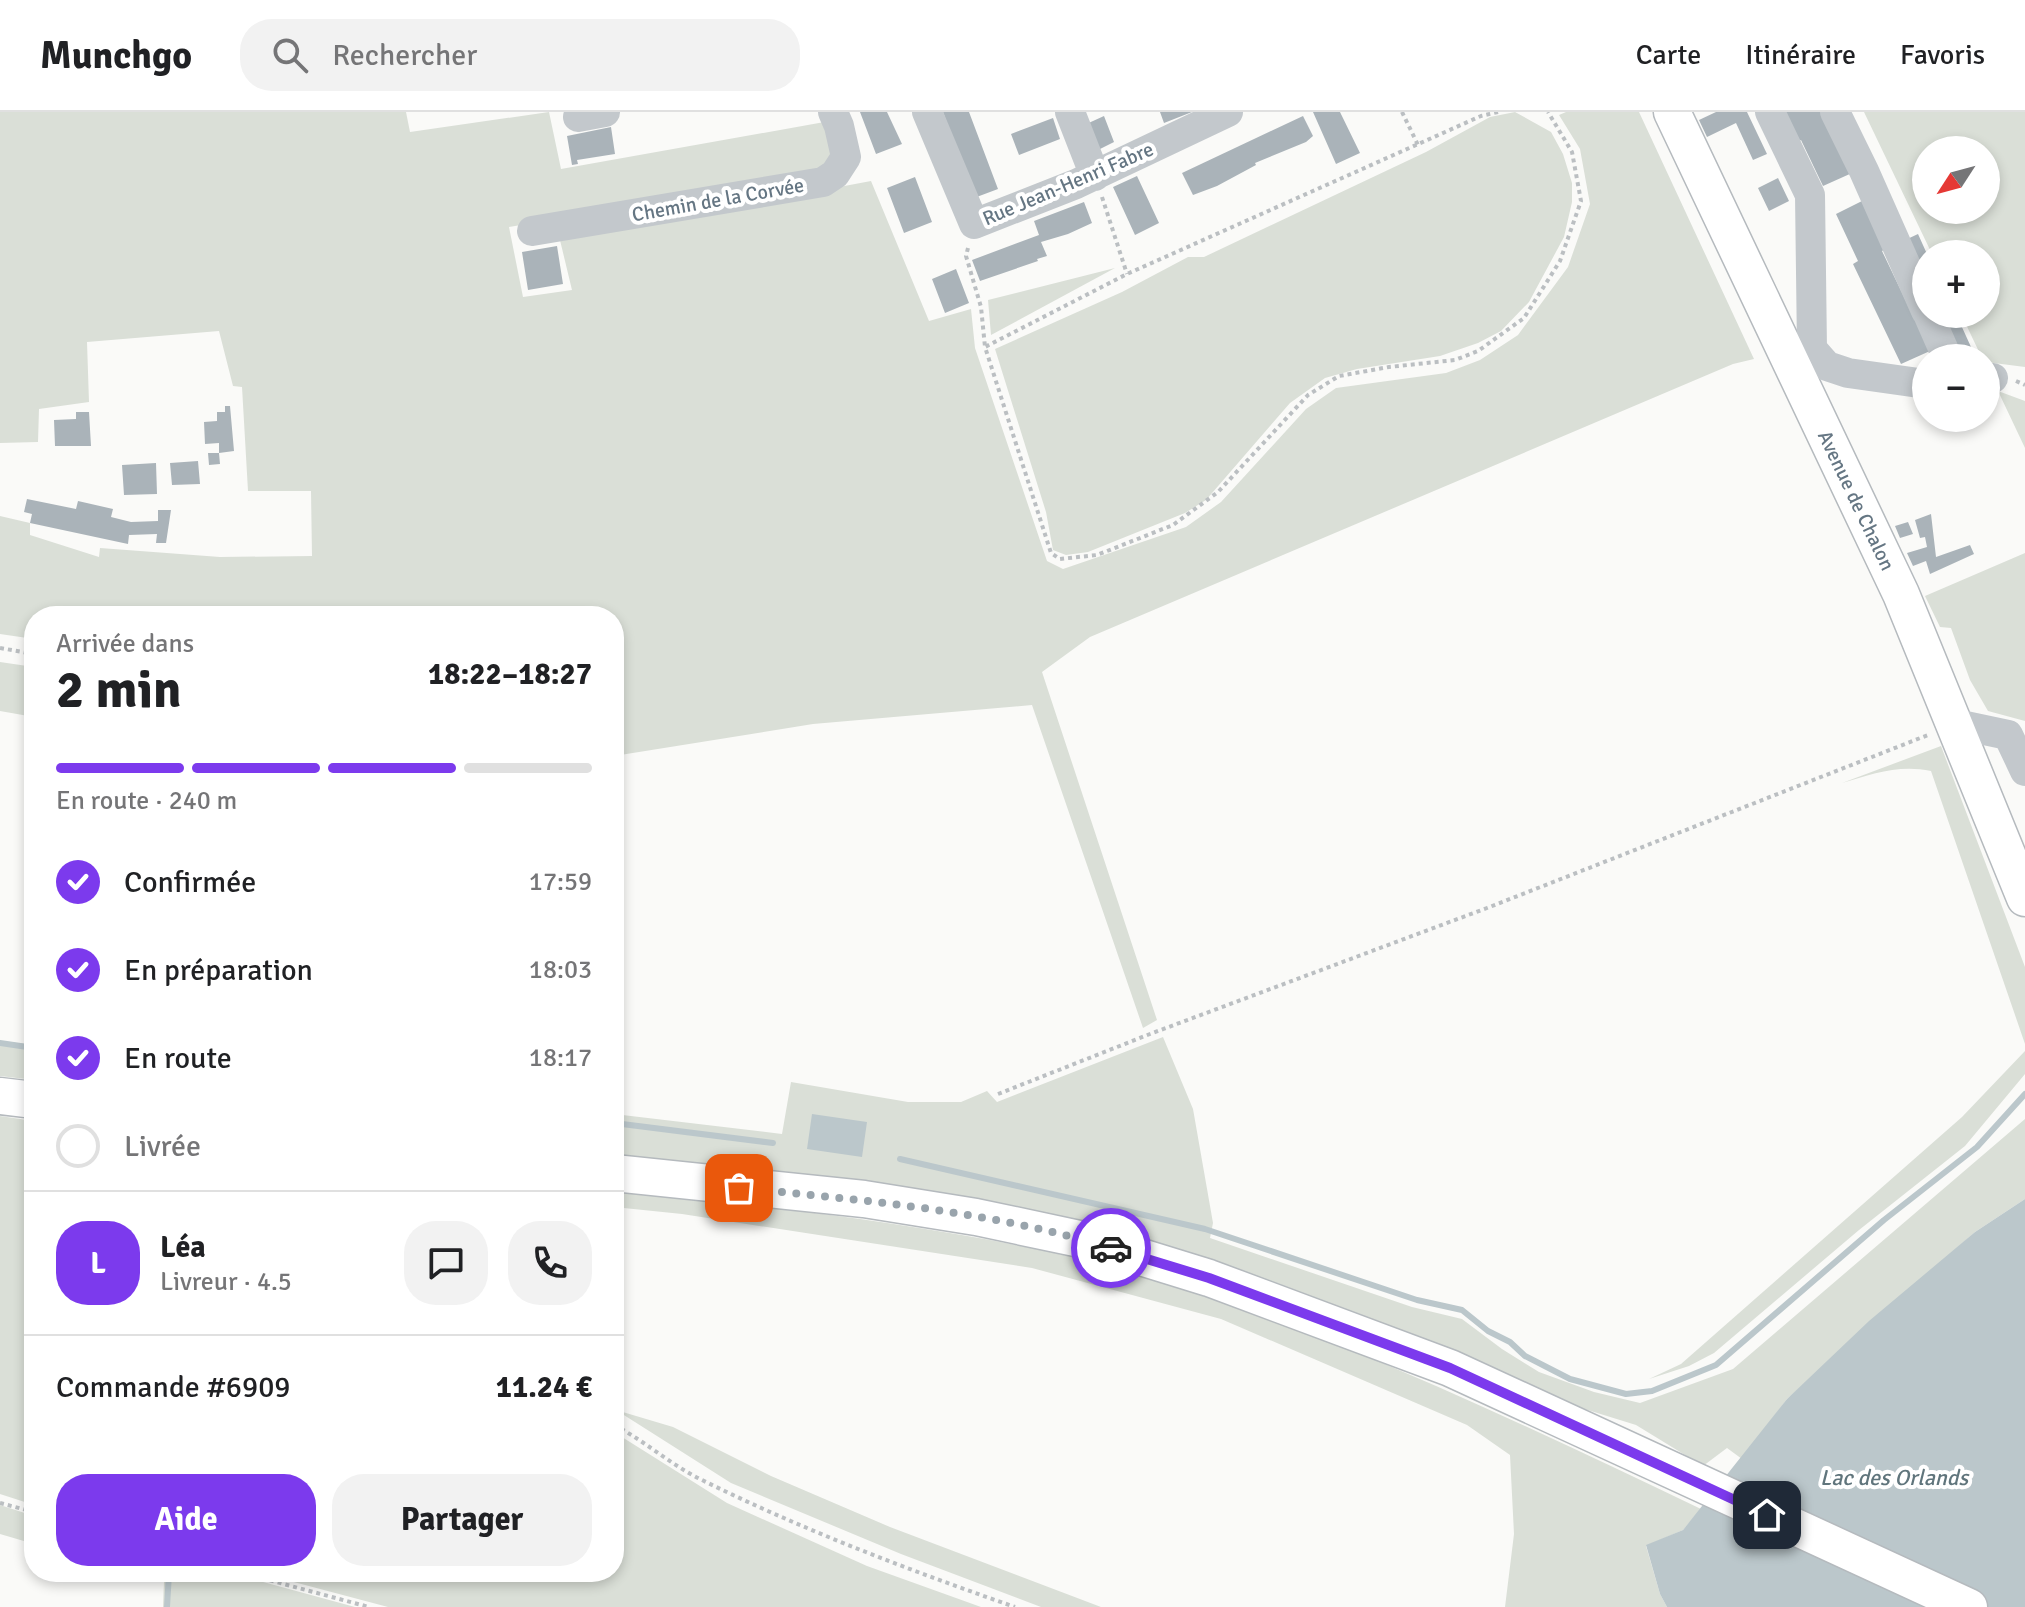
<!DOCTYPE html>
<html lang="fr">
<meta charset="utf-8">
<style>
body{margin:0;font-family:Signika,sans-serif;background:#f2f2f2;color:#202124;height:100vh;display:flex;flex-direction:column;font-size:30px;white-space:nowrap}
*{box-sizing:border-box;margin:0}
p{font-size:26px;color:#757577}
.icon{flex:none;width:44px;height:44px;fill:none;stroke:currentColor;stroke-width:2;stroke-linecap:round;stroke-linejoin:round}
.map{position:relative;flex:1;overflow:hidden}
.drawer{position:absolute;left:24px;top:494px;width:600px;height:976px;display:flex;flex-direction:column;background:#fff;border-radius:32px;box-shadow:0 4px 12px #0003}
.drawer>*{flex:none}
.needle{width:52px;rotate:234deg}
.tools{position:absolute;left:1912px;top:24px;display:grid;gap:16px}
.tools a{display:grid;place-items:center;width:88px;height:88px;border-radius:50%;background:#fff;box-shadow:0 4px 12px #0003;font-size:40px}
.pin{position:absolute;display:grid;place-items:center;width:68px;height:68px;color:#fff;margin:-34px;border-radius:16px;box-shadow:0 4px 12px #0006}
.courier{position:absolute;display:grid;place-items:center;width:80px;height:80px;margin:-40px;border:6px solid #7c3aed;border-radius:50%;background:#fff;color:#222;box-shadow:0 2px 10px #0007}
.head em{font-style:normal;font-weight:700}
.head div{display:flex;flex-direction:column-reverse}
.head{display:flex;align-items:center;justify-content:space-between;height:136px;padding:0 32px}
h1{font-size:52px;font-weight:700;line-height:60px}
.bar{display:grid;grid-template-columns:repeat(4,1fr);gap:12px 8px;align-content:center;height:96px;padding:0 32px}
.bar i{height:10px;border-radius:6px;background:#e0e0e0}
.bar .on{background:#7c3aed}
.bar p{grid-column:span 4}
.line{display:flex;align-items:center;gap:20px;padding:0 32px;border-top:2px solid #e0e0e0}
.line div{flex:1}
.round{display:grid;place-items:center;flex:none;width:84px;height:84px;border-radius:32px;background:#f2f2f2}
ol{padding:0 32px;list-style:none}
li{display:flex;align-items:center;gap:24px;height:88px}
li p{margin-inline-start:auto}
li .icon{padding:8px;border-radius:50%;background:#7c3aed;color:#fff;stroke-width:4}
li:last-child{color:#757577}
li i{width:44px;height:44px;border:4px solid #e0e0e0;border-radius:50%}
.action{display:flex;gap:16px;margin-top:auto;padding:16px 32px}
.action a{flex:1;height:92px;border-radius:32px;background:#7c3aed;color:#fff;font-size:32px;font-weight:700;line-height:92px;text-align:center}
.action a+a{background:#f2f2f2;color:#202124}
header{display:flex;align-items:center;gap:48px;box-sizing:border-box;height:112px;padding:0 40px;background:#fff;border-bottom:2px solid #e0e0e0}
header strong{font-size:38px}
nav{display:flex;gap:44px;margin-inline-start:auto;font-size:28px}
.search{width:560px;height:72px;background:#f2f2f2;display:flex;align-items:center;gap:20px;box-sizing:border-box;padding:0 28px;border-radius:32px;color:#757577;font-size:30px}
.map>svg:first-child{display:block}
.green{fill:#dadfd7;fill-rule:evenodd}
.water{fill:#bbc7cb}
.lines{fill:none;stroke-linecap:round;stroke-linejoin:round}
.stream{stroke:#bbc7cb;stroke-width:6}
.building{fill:#aab3b9}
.major-casing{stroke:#b5babe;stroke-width:39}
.path{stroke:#bbbfc2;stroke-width:4;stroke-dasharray:4 4;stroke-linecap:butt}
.minor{stroke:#c3c8cc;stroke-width:30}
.major{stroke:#fff;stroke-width:36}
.done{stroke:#99a4ac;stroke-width:8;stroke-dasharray:0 14.4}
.route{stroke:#7c3aed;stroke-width:10}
.labels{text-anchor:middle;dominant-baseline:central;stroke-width:8;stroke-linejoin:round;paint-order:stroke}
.street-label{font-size:20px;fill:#657683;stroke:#fff}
.water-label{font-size:22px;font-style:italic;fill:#60757c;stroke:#fff}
</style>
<header>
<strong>Munchgo</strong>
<div class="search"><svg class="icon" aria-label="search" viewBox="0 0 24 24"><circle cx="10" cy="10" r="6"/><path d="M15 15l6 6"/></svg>Rechercher</div>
<nav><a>Carte</a><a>Itinéraire</a><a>Favoris</a></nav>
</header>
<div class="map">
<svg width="2025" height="1495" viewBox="0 0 2025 1495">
<rect width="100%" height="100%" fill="#fafaf8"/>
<path class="green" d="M0,0H406L410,20L549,0L561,57L830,9L838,39L816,64L509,115L523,185L572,178L559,124L606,119L871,69L929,209L971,197L975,236L1047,449L1063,457L1186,415L1221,390L1306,297L1336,276L1446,261L1480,248L1518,223L1568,155L1590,92L1580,37L1559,3L1566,0H1639L1754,247L1733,252L1090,525L1042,560L1157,908L1143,916L1032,593L813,612L614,644V504H34V527L0,522V404L30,411V423L99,445L100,436L220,445L312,444L311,379H248L242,275L233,274L219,219L87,230L89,290L39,297L38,330L0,331Z
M1515,0L1551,20L1563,42L1572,71V90L1564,125L1529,190L1501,219L1478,231L1440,244L1357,257L1325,266L1290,291L1206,388L1185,401L1088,440L1066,443L1053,438L1046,400L995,237L1122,180L1188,145H1204L1426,40L1490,5Z
M1864,0H2025V255L1986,250V246H1982L1961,202H1986V142H1932ZM1986,38V98H1926V38Z
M1115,156L991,223L988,188Z
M1998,279L2025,289V336Z
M2025,441V609L1988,599L1970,568L1951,516L1940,515L1925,484Z
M0,550L34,555V605L0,599Z
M1941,634L2025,855V932L1931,659C1899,652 1872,662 1842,671Z
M1163,925L1193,997L1213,1111L1210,1126L1412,1195L1462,1207L1502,1237L1539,1260L1594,1280L1640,1291L1733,1257L2025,1007V1087L1975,1120L1787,1287L1742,1347L1727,1336L1703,1354L1636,1313L861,1072L614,1042V1002L782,1022L791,970L908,990H961L987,979L997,990Z
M0,929L34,933V968L0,964Z
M2025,939V962L1965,1034L1859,1118L1714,1241L1689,1254L1649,1267L1681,1252L1962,1005Z
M0,1004L34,1009V1393L0,1382Z
M614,1077C786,1097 959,1115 1127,1158C1203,1178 1276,1207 1349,1237C1468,1286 1584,1341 1701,1397L1683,1418L1646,1434L1660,1482L1667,1495H1505L1514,1422L1510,1343L1467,1313L1221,1207L1032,1156L682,1102L614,1095Z
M616,1298L673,1315L771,1364L890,1415L1101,1495H1041L901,1442L731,1371Z
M614,1320L727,1391L867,1454L981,1495H388L256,1460H614Z
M0,1393L34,1404V1432L0,1422Z
M133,1460H227L355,1495H163L164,1469Z"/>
<path class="water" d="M812,1002L867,1010L862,1045L807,1037Z
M2025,1087V1495H1667L1660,1482L1646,1433L1683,1418L1787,1287L1869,1209L1975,1120Z"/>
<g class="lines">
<path class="stream" d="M0,931L34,936
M614,1011L773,1031
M900,1047L1205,1117L1417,1188L1462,1198L1488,1219L1510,1230L1525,1244L1570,1267L1626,1282L1652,1279L1716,1253L1884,1108L1977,1035L2025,982
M167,1495L169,1461"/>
</g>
<path class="building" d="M860,0H887L902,32L876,42Z
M943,0H969L998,77L974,86Z
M1160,0H1192L1164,11Z
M1313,0H1340L1360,41L1336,52Z
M1716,0H1747L1767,42L1753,48L1736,11L1707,25L1699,8Z
M1782,0H1830L1852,61L1823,74L1801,28L1797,30Z
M1104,4L1114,30L1094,40L1082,14Z
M1303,4L1313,24L1306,30L1255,51L1256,53L1217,74L1193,83L1182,61Z
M1053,6L1060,27L1019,43L1011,22Z
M611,15L615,42L577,48L578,52L572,53L567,24Z
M1137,64L1159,111L1135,123L1113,75Z
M915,65L932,110L904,121L887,76Z
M1778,66L1789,89L1769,99L1758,76Z
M1864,88L1887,136L1882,139L1930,239L1901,252L1853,152L1858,149L1836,102Z
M1084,90L1092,111L1068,122L1041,130L1047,144L1037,147L1038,149L980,169L972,148L1039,123L1034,109Z
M1918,122L1927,142L1926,177L1903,129Z
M557,134L563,172L528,178L522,140Z
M956,157L969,191L945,201L932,167Z
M1938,202H1956L1976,246H1959Z
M225,294H230L234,339L219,341V331L205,332L204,310L217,309V300H225Z
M76,300H89L91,334H55L54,308L76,307Z
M208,341H219L220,352L209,353Z
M198,349L200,372L172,373L170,351Z
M156,351L157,382L124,383L122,353Z
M27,387L76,397L78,389L113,397L111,405L131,410L158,409V398H171L166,431H156L157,422L129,423L128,432L30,411L32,402L24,400Z
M1931,402L1936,445L1970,433L1974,442L1930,462L1926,449L1913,454L1907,441L1927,435L1925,425L1920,426L1915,408Z
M1908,410L1913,422L1900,426L1895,414Z"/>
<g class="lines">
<g class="major-casing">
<g id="major">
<path id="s1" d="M1672,0L1901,482L2025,786"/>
<path d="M0,984L34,988"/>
<path d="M614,1061L864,1087L976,1105L1089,1129L1209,1166L1450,1256L1969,1495"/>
</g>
</g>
<path class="path" d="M1402,0L1418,33
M1498,0L1481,4L1127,162L985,235L1051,441L1060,447L1097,443L1173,413L1218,380L1308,283L1339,264L1389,255L1455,248L1478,239L1524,206L1560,149L1581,89L1572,40L1548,0
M1102,85L1127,162
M968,136L966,144L981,195L985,235
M2016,269L2025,273
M0,536L34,542
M998,982L1150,922L1487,796L1928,623
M614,1313C645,1329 671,1353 702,1368C803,1418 909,1458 1015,1495
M0,1391L34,1400
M239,1460L369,1495"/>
<path class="minor" d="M927,0L974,112L1076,72L1228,0
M1070,0L1095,64
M1770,0L1810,83L1812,237L1790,249
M1835,0L1864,59L1926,199
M578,5L605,0
M532,119L823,70L835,62L846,45L839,14L833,0
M1928,202L1946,243
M1812,237L1827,254L1848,261L1926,272
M1986,267L1993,266
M1956,612L2008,623L2025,659"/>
<use href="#major" class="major"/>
</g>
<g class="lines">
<path class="done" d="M739,1076C864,1088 991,1099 1111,1136"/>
<path class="route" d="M1111,1136L1209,1166L1450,1256L1767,1403"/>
</g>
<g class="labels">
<g class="street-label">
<text transform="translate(1068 72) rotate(-23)">Rue Jean-Henri Fabre</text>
<text transform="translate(718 88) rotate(-10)">Chemin de la Corvée</text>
<text stroke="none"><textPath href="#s1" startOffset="430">Avenue de Chalon</textPath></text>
</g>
<g class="water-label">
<text x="1894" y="1365">Lac des Orlands</text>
</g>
</g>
</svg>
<div class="tools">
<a><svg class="needle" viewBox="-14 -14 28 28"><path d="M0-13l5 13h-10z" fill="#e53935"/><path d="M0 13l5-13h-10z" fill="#757577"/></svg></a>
<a>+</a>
<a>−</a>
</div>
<div class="pin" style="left:739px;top:1076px;background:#ea580c"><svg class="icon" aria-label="bag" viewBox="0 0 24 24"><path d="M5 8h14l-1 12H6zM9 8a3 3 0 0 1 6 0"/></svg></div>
<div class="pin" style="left:1767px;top:1403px;background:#1f2937"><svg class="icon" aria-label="home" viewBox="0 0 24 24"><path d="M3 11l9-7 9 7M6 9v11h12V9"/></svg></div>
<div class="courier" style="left:1111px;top:1136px"><svg class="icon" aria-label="car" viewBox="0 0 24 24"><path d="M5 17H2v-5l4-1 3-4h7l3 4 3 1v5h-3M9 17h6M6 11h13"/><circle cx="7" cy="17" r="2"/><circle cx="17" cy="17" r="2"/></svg></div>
<section class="drawer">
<div class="head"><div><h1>2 min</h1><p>Arrivée dans</p></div><em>18:22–18:27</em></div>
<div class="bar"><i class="on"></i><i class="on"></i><i class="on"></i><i></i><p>En route · 240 m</p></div>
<ol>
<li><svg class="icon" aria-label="check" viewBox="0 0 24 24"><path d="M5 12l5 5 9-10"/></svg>Confirmée<p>17:59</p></li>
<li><svg class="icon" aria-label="check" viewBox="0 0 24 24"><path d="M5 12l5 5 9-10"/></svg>En préparation<p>18:03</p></li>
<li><svg class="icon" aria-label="check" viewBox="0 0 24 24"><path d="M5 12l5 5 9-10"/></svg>En route<p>18:17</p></li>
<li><i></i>Livrée</li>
</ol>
<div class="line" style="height:144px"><b class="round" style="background:#7c3aed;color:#fff">L</b><div><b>Léa</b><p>Livreur · 4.5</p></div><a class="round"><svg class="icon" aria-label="chat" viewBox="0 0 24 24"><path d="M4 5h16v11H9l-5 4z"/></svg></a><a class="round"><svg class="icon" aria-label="phone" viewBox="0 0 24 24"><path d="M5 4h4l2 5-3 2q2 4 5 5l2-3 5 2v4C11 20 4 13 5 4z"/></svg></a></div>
<div class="line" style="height:104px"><div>Commande #6909</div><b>11.24 €</b></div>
<div class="action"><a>Aide</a><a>Partager</a></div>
</section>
</div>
